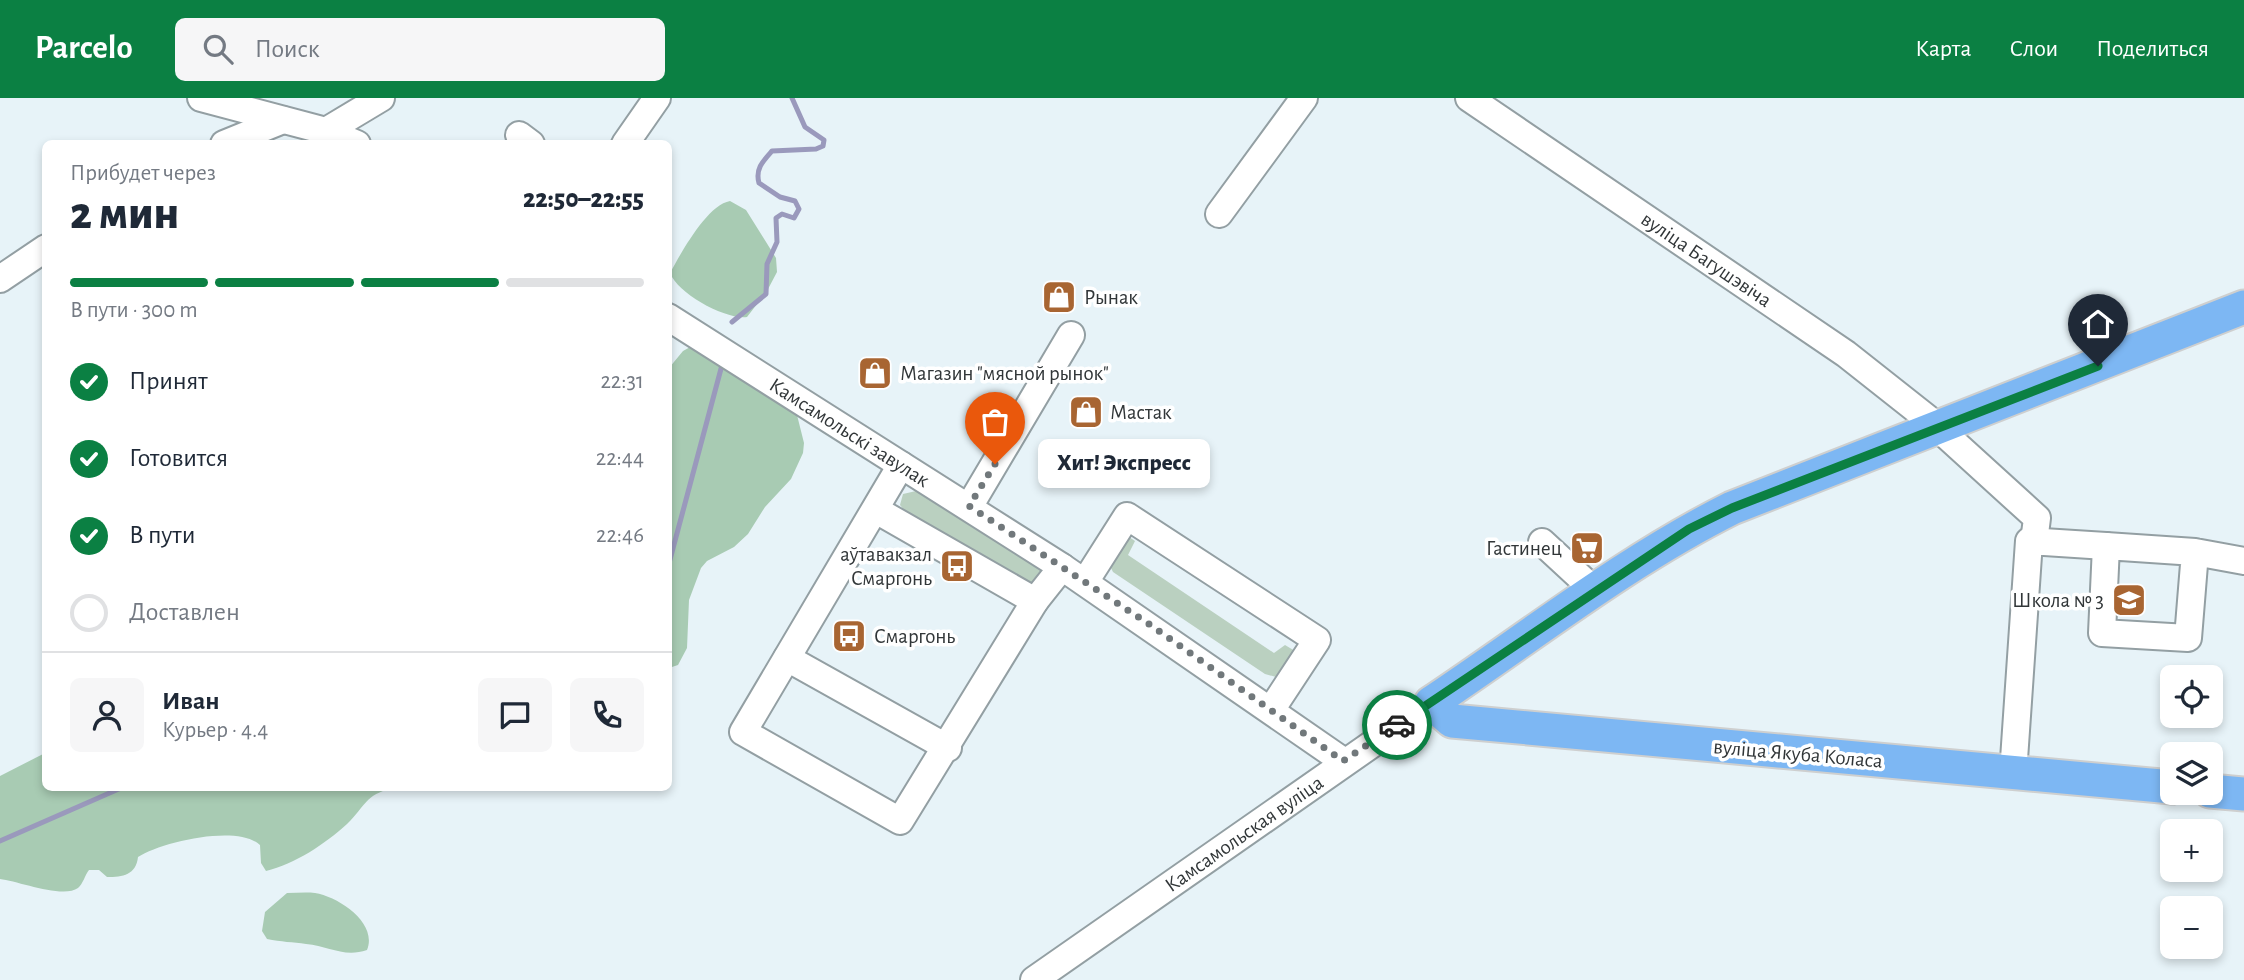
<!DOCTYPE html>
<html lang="ru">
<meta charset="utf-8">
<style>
body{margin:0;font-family:"Alegreya Sans",sans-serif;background:#f6f6f7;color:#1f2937;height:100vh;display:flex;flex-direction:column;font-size:26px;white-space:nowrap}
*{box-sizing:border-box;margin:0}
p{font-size:23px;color:#747a83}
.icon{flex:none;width:38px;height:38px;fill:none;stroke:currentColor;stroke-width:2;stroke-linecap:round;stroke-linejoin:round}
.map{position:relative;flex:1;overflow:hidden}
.details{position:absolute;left:42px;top:42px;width:630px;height:651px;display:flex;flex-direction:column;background:#fff;border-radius:10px;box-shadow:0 4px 10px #0003}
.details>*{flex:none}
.buttons{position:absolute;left:2160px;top:567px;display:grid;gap:14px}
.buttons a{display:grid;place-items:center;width:63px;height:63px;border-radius:10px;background:#fff;box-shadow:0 4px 10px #0003;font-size:35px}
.pin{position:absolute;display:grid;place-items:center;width:60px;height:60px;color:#fff;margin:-72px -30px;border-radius:50% 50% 50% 0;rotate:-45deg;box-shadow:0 0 7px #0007}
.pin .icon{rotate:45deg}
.courier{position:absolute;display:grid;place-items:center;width:70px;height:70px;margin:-35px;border:5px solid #0b8043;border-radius:50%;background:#fff;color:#222;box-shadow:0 2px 9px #0007}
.bubble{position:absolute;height:49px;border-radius:10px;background:#fff;box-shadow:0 4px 10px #0003;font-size:23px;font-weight:800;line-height:49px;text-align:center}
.headline em{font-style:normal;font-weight:800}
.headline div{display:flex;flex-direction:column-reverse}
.headline{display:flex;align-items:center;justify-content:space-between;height:119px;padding:0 28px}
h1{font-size:46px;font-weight:800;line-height:52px}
.bar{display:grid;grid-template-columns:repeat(4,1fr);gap:10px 7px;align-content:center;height:84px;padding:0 28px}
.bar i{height:9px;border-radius:5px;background:#e0e1e3}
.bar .current{background:#0b8043}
.bar p{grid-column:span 4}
.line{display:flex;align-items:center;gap:18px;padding:0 28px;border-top:2px solid #e0e1e3}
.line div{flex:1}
.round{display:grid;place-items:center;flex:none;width:74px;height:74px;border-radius:10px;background:#f6f6f7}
ol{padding:0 28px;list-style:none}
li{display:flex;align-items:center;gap:21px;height:77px}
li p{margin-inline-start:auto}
li .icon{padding:7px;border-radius:50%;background:#0b8043;color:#fff;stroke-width:4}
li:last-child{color:#747a83}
li i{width:38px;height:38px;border:4px solid #e0e1e3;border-radius:50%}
header{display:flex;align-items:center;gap:42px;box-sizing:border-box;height:98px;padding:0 35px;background:#0b8043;color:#fff}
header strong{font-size:33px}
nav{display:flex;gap:38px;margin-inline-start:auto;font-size:24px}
.search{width:490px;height:63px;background:#f6f6f7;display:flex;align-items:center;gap:18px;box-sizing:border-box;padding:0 24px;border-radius:10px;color:#747a83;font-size:26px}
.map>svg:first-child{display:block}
.green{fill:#bad0c0}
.forest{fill:#a8cbb3}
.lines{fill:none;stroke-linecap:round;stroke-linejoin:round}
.stream{stroke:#9a99bc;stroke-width:5}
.minor-casing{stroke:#939fa3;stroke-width:30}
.major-casing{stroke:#cecfcf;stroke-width:37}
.minor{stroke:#fff;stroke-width:26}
.major{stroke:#7db7f3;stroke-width:33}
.done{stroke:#71787b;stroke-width:7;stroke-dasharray:0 12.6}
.route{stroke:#0b8043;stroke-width:9}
.labels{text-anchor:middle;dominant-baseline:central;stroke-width:7;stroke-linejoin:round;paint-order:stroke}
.street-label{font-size:21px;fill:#313638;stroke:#fff}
.poi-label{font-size:21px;fill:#313638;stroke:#fff;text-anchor:start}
</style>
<header>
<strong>Parcelo</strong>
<div class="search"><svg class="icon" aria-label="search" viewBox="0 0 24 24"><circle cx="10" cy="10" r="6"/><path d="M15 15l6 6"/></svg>Поиск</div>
<nav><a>Карта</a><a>Слои</a><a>Поделиться</a></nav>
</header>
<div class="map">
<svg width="2244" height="882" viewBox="0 0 2244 882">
<rect width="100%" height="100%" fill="#e7f3f8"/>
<path class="green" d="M916,393L1042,467L1043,477L1031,488L904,412L900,407L903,396Z
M1129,439L1135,443L1128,457L1274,555L1285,547L1295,553L1286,575L1276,579L1265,576L1113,474L1109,466Z"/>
<path class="forest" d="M730,103L746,112L776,160L777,174L767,193L747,219C726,222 678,196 670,175C681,155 707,107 730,103Z
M692,248L787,301L797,317L804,345L803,355L791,381L765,409L748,436L734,449L707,463L701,470L689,502L687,550L678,567L669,570V270L683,253Z
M45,655L46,690H393C364,697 366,708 347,726C325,746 295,766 266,773L261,765L260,747C238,726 161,744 138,759C136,777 123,779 107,779L99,772H89C85,777 83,786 78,790C63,801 18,783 0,781V678Z
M287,795C296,795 306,794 315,795C339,799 378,825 367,852C344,860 329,848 306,846C293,844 281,844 267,841L262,833L265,814Z"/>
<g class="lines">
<path class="stream" d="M732,224L766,196L767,166L777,144L776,120L782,116L794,120L799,111L795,103L780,99L759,85C755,71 763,63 772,53L816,51L823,48L824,42L805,29L792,0
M668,469L722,267
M0,743L121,690"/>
<g class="minor-casing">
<g id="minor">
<path d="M201,0L326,33L357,46"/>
<path id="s1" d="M1469,0L1846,256L1927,320L2037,420L2034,444"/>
<path d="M326,33L381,0"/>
<path d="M519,37L531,46"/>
<path d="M224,46L283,22"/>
<path d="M625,46L657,0"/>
<path d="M1219,116L1304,0"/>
<path d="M0,181L46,150"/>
<path id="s2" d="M668,219L1062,469L1343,663"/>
<path d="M901,367L743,634L900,723L1035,503L1062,469"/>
<path d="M969,409L1071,237"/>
<path d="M876,412L1035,503"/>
<path d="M1542,444L1595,493"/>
<path d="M2195,454L2188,540L2102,535L2106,448L2195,454L2244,463"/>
<path d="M1085,484L1127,418L1317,542L1271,612"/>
<path d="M787,560L948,650"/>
<path d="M2013,676L2029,443L2106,448"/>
<path id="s3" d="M1034,882L1431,605"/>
</g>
</g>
<g class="major-casing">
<path id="major" d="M2172,689L1452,623L1431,605C1530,539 1626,463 1732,410L2244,209
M2210,693L2244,696"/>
</g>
<use href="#minor" class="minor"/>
<use href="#major" class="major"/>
</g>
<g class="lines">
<path class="done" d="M995,366L969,408L1149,526L1343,663L1397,627"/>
<path class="route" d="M1397,627L1689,431L1732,410L2098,268"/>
</g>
<defs>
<g id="shop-square" transform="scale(1.75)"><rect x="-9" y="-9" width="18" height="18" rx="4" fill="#a86532" stroke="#fff"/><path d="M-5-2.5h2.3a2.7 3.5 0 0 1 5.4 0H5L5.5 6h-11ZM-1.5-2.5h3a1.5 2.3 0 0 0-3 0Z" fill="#fff"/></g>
<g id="supermarket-square" transform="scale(1.75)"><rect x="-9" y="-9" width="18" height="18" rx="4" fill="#a86532" stroke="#fff"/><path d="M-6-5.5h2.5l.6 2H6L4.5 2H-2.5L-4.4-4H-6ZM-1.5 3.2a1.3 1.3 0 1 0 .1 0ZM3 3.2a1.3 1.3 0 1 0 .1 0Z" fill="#fff"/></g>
<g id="bus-square" transform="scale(1.75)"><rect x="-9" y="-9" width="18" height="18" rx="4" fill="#a86532" stroke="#fff"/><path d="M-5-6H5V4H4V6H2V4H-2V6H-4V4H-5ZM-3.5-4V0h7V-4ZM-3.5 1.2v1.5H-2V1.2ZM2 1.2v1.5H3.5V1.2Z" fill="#fff"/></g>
<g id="school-square" transform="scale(1.75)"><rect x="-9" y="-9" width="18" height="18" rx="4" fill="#a86532" stroke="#fff"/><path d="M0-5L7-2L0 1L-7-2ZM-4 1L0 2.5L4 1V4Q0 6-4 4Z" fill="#fff"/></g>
</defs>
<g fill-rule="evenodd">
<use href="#shop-square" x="1059" y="199"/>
<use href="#shop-square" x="875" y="275"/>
<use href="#shop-square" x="1086" y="314"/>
<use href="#supermarket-square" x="1587" y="450"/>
<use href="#bus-square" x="957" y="468"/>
<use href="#school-square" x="2129" y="502"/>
<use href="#bus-square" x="849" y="538"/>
</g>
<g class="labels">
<g class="street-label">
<text stroke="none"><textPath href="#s1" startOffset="287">вуліца Багушэвіча</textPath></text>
<text stroke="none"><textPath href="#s2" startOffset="215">Камсамольскі завулак</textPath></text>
<text transform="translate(1798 656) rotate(5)">вуліца Якуба Коласа</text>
<text stroke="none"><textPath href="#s3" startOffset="256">Камсамольская вуліца</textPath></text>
</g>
<g class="poi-label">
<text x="1084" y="199">Рынак</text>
<text x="900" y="275">Магазин "мясной рынок"</text>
<text x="1110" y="314">Мастак</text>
<text x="1562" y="450" text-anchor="end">Гастинец</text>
<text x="932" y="456" text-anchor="end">аўтавакзал<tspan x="932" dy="24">Смаргонь</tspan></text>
<text x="2104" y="502" text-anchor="end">Школа № 3</text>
<text x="874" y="538">Смаргонь</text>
</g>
</g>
</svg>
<div class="buttons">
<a><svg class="icon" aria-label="locate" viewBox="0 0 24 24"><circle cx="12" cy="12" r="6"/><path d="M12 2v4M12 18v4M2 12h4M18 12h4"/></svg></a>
<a><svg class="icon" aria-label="layers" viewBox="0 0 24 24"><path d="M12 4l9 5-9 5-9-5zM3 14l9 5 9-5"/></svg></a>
<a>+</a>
<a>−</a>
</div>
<div class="pin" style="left:995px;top:366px;background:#ea580c"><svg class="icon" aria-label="bag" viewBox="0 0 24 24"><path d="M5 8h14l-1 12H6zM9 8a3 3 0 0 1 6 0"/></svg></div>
<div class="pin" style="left:2098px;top:268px;background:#1f2937"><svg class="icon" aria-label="home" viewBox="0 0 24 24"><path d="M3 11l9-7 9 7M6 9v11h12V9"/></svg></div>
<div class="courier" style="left:1397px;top:627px"><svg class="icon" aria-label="car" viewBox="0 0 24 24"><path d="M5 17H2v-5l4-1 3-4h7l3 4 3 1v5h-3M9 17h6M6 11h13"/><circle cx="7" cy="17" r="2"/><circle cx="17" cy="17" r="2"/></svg></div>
<div class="bubble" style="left:1038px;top:341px;width:172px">Хит! Экспресс</div>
<section class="details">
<div class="headline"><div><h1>2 мин</h1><p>Прибудет через</p></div><em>22:50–22:55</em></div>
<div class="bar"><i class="current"></i><i class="current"></i><i class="current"></i><i></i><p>В пути · 300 m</p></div>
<ol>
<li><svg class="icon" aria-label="check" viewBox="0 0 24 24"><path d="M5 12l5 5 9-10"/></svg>Принят<p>22:31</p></li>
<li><svg class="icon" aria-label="check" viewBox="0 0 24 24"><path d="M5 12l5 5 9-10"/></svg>Готовится<p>22:44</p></li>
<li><svg class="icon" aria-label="check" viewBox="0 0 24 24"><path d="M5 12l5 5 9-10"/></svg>В пути<p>22:46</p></li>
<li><i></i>Доставлен</li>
</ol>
<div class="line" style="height:126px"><a class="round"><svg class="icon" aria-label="person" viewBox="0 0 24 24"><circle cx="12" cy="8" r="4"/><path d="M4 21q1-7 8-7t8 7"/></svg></a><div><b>Иван</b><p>Курьер · 4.4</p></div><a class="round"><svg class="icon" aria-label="chat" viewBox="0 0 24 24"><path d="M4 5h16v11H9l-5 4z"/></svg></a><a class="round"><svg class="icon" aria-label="phone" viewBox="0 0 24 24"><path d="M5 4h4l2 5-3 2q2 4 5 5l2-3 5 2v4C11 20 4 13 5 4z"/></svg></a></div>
</section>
</div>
